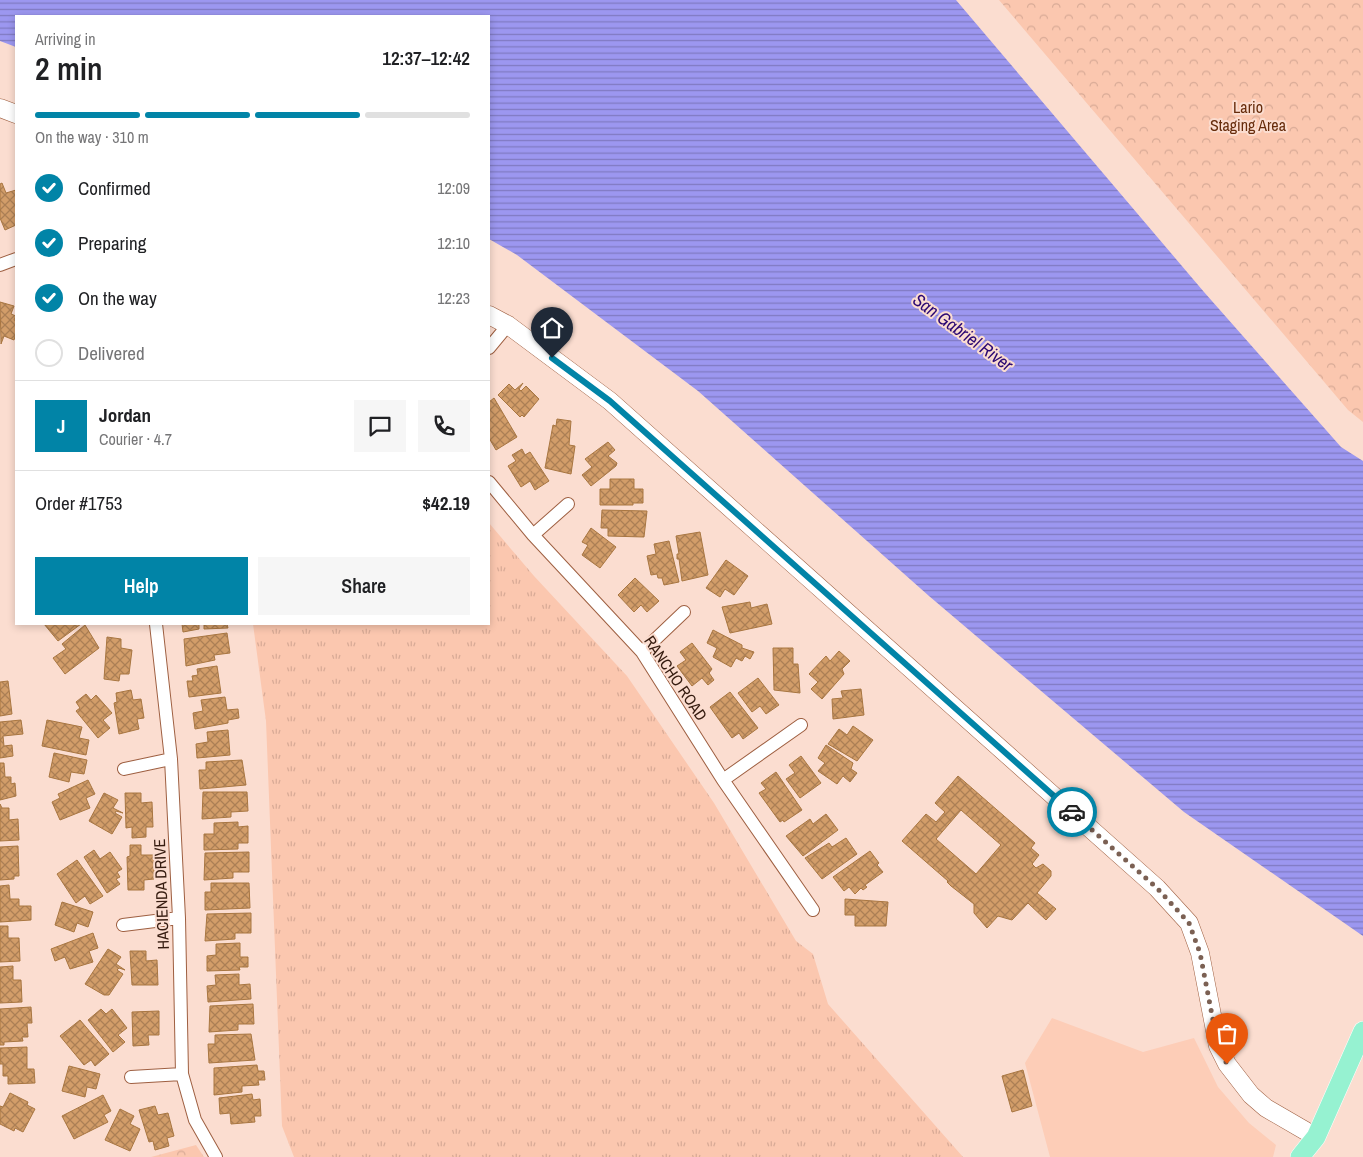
<!DOCTYPE html>
<meta charset="utf-8">
<style>
body{margin:0;font-family:"Archivo Narrow",sans-serif;background:#f6f6f6;color:#202124;height:100vh;display:flex;flex-direction:column;font-size:19px;white-space:nowrap}
*{box-sizing:border-box;margin:0}
p{font-size:16px;color:#757577}
.icon{flex:none;width:28px;height:28px;fill:none;stroke:currentColor;stroke-width:2;stroke-linecap:round;stroke-linejoin:round}
.map{position:relative;flex:1;overflow:hidden}
.details{position:absolute;left:15px;top:15px;width:475px;height:610px;display:flex;flex-direction:column;background:#fff;border-radius:0px;box-shadow:0 2px 8px #0003}
.details>*{flex:none}
.pin{position:absolute;display:grid;place-items:center;width:42px;height:42px;color:#fff;margin:-51px -21px;border-radius:50% 50% 50% 0;rotate:-45deg;box-shadow:0 0 5px #0007}
.pin .icon{rotate:45deg}
.courier{position:absolute;display:grid;place-items:center;width:50px;height:50px;margin:-25px;border:4px solid #0184a7;border-radius:50%;background:#fff;color:#222;box-shadow:0 1px 6px #0007}
.head em{font-style:normal;font-weight:600}
.head div{display:flex;flex-direction:column-reverse}
.head{display:flex;align-items:center;justify-content:space-between;height:85px;padding:0 20px}
h1{font-size:32px;font-weight:600;line-height:38px}
.bar{display:grid;grid-template-columns:repeat(4,1fr);gap:8px 5px;align-content:center;height:60px;padding:0 20px}
.bar i{height:6px;border-radius:4px;background:#e0e0e0}
.bar .selected{background:#0184a7}
.bar p{grid-column:span 4}
.line{display:flex;align-items:center;gap:12px;padding:0 20px;border-top:1px solid #e0e0e0}
.line div{flex:1}
.round{display:grid;place-items:center;flex:none;width:52px;height:52px;border-radius:0px;background:#f6f6f6}
ol{padding:0 20px;list-style:none}
li{display:flex;align-items:center;gap:15px;height:55px}
li p{margin-inline-start:auto}
li .icon{padding:5px;border-radius:50%;background:#0184a7;color:#fff;stroke-width:4}
li:last-child{color:#757577}
li i{width:28px;height:28px;border:2px solid #e0e0e0;border-radius:50%}
.cta{display:flex;gap:10px;margin-top:auto;padding:10px 20px}
.cta a{flex:1;height:58px;border-radius:0px;background:#0184a7;color:#fff;font-size:20px;font-weight:600;line-height:58px;text-align:center}
.cta a+a{background:#f6f6f6;color:#202124}
.map>svg:first-child{display:block}
.built{fill:#fdcdb7}
.grass{fill:url(#grass-tufts)}
.park{fill:url(#park-crowns)}
.water{fill:url(#water-rules)}
.building{fill:url(#building-cross-hatch);stroke:#a87641;fill-rule:evenodd}
.lines{fill:none;stroke-linecap:round;stroke-linejoin:round}
.street-casing{stroke:#9e5f41;stroke-width:14}
.secondary-casing{stroke:#9e5f41;stroke-width:19}
.primary-casing{stroke:#fff;stroke-width:20}
.street{stroke:#fff;stroke-width:12}
.secondary{stroke:#fff;stroke-width:18}
.primary{stroke:#96f2d1;stroke-width:19}
.done{stroke:#7b6053;stroke-width:5;stroke-dasharray:0 9}
.route{stroke:#0184a7;stroke-width:6}
.labels{text-anchor:middle;dominant-baseline:central;stroke-width:4;stroke-linejoin:round;paint-order:stroke}
.park-label{font-size:16px;fill:#672c0b;stroke:#fbddd0}
.street-label{font-size:16px;fill:#361c10;stroke:#fbddd0}
.water-label{font-size:18px;font-style:italic;fill:#2b0873;stroke:#fbddd0}
</style>
<div class="map">
<svg width="1363" height="1157" viewBox="0 0 1363 1157">
<defs>
<pattern id="grass-tufts" width="24" height="20" patternUnits="userSpaceOnUse" patternTransform="scale(1.25)"><rect width="24" height="20" fill="#fbc7af"/><path d="M3 7l-1-3M5 7V3M7 7l1-3M15 17l-1-3M17 17v-4M19 17l1-3" fill="none" stroke="#d8aa96"/></pattern>
<pattern id="park-crowns" width="20" height="18" patternUnits="userSpaceOnUse" patternTransform="scale(1.25)"><rect width="20" height="18" fill="#fbc7af"/><path d="M2 6a3 3 0 1 1 6 0M12 15a3 3 0 1 1 6 0" fill="none" stroke="#d8aa96"/></pattern>
<pattern id="water-rules" width="6" height="5" patternUnits="userSpaceOnUse" patternTransform="scale(1.25)"><rect width="6" height="5" fill="#9c97f0"/><path d="M0 2.5h6" fill="none" stroke="#807ac1"/></pattern>
<pattern id="building-cross-hatch" width="8" height="8" patternUnits="userSpaceOnUse" patternTransform="scale(1.25)"><rect width="8" height="8" fill="#d29d69"/><path d="M0 0l8 8M0 8l8-8" fill="none" stroke="#ab7f55"/></pattern>
</defs>
<rect width="100%" height="100%" fill="#fbddd0"/>
<path class="built" d="M1052,1018L1143,1052L1194,1038L1218,1087L1249,1123L1276,1145L1273,1157H1050L1025,1063Z"/>
<path class="grass" d="M489,523L534,576L627,676L714,803L796,941L813,954L828,1004L963,1157H294L282,1126L266,721L253,624H489Z"/>
<path class="park" d="M999,0H1363V422L1348,410Z
M196,1145L204,1157H150H151Z"/>
<path class="water" d="M0,0H956L1204,292L1341,447L1363,461V936L1184,812L929,596L698,391L517,255L489,239V16H16V47L0,41Z"/>
<path class="building" d="M2,183L6,193L16,190V225L5,230L0,218V184Z
M0,302L14,306L11,314L16,316L14,320L16,321V333L14,340L4,336L1,344Z
M523,383L519,389L521,391L526,386L539,399L524,417L522,415L520,417L498,395L509,384L515,390Z
M494,398L517,437L496,450L489,438V402Z
M557,419L571,421L569,445L575,446L571,474L545,468L553,425L556,426Z
M608,442L615,450L608,456L617,463L616,466L591,486L582,475L592,467L585,459Z
M522,449L525,455L530,452L549,481L535,490L530,481L521,487L508,466L516,461L512,455Z
M610,479H634V489H643V503H633V505H600V489H610Z
M602,510L647,511L644,537L608,536V528H601Z
M591,528L616,547L600,568L582,555L588,545L582,542Z
M700,532L708,575L682,581L679,559H677V554H679L676,536Z
M669,541L679,582L664,585L662,578H658L657,574L651,575L647,556L656,554L654,544Z
M726,560L748,576L734,595L725,589L720,597L706,588Z
M635,578L659,601L647,612L641,605L634,612L618,595Z
M750,602L751,608L767,604L772,624L730,633L722,607Z
M44,624H81L58,641Z
M182,624H199V629L183,632Z
M204,624H227L228,628L204,629Z
M85,625L99,648L65,674L53,658L66,649L62,644Z
M713,630L742,645V648L754,652L750,659L745,656L742,661L736,658L731,667L713,657L717,648L707,643Z
M227,633L230,653L214,655L215,660L186,666L184,639Z
M107,637L121,639V648L132,650L129,674H120L119,681L104,679Z
M692,643L712,669L709,673L714,680L708,685L702,678L692,686L677,666L686,660L680,652Z
M773,648H793V664H798L800,693L774,690Z
M839,651L850,661L842,669L844,674L822,699L811,689L818,682L809,674L826,656L830,661Z
M217,666L221,693L189,697L187,681H193L192,676L198,675L197,669Z
M758,678L779,705L766,714L760,706L752,712L738,693Z
M8,681L12,714L0,716V682Z
M861,689L864,715L833,719L832,699L843,698L841,691Z
M131,690L133,700L141,699L144,718L137,719L139,729L119,734L114,703L117,702L116,693Z
M730,692L758,728L743,739L739,733L732,738L710,707Z
M86,694L91,700L96,695L112,713L103,720L110,728L98,738L76,711L80,708L76,702Z
M225,697L227,710L238,709L239,718L228,720V723L195,729L193,713L203,711L201,700Z
M21,720L23,734L3,736L4,746L12,745L13,756L0,758V722Z
M47,720L82,727L79,738L89,740L86,755L42,746Z
M853,726L873,740L857,761L828,744L839,729L847,735Z
M228,730L230,755L197,758L196,744L208,742L207,732Z
M826,745L853,763L851,769L857,773L850,782L843,776L837,784L818,771L825,763L818,758Z
M54,753L87,760L84,774L71,772L69,782L49,777Z
M801,756L821,783L800,798L786,779L795,773L789,765Z
M242,760L246,785L200,789L199,770H206V762Z
M0,763H4L5,777H11V784L15,783L16,796L0,800Z
M776,772L802,810L784,822L783,820L780,822L759,793L766,789L761,783Z
M958,776L1035,843L1031,848L1039,855L1032,864L1036,868L1043,864L1051,871V876L1037,893L1056,909L1046,920L1028,903L1012,920L998,916L987,928L974,913V904L951,886L947,882L948,881L902,841L926,814L936,822L945,812L935,803ZM961,810L1001,845L976,874L936,839Z
M88,780L95,794L86,798L90,808L60,820L52,802L60,798L58,794Z
M203,792H247L248,811L231,812V817L202,819Z
M104,793L118,800L113,808L123,813L116,811L115,813L122,817L112,834L89,821Z
M125,793H141V803L152,802L153,827H146V837L132,838V827L126,828Z
M0,804L2,808H9V820L18,819L19,840L0,841Z
M826,814L838,830L803,856L786,836L810,819L813,824Z
M238,822V827L248,826V843H238V849L204,850V834H214V823Z
M846,838L857,854L822,879L805,858L829,843L832,847Z
M130,845H141V855H154V879L144,880V890H128L127,857L130,856Z
M18,846L19,876H14V879L0,880V847Z
M94,850L100,859L110,852L122,869L117,872L120,877L116,879L120,884L107,893L84,857Z
M870,851L879,863L877,865L883,872L865,885L867,887L863,890L861,888L855,894L849,887L844,891L833,877Z
M249,852V872H233V878L204,880L205,853Z
M77,860L103,896L90,904L85,896L76,903L57,874Z
M211,883H249L250,908L205,910V892H211Z
M9,885L10,899H19V906H31V920L0,922V886Z
M845,899L888,902L886,926H855V915H845Z
M62,902L93,912L88,927L77,923L74,932L55,925Z
M251,913V933H235V939L205,941L207,914Z
M0,926H8V938H19L20,961L0,962Z
M93,933L98,948L89,951L93,962L70,969L65,957L55,961L51,949Z
M240,943V957H248V967H239L240,970L207,971V956L216,955V944Z
M108,949L121,957L116,964L125,970L119,968L117,970L123,974L109,995H104L85,984Z
M130,951H146V961L157,960L158,985H132Z
M13,966V980H21L22,1002L0,1003V967Z
M239,974V985L250,984L251,999L208,1002L207,986L216,985L215,975Z
M253,1004L254,1024H238V1030L209,1032L210,1006Z
M31,1007L32,1023H27L28,1037H22L23,1041L4,1042V1045H0V1009Z
M101,1009L106,1014L112,1009L127,1028L118,1035L125,1042L113,1052L88,1020Z
M159,1011V1035H148L149,1045L133,1046L132,1012Z
M80,1020L109,1054L95,1066L91,1060L84,1065L60,1036Z
M251,1034L255,1060L209,1063L208,1044H215V1035Z
M27,1047V1069H34L35,1083L8,1084V1076H3V1064H0V1048Z
M257,1065L258,1071H264L265,1080H258L259,1085L242,1086V1092L214,1095V1068Z
M69,1066L100,1074L96,1089L87,1087L85,1097L62,1091Z
M1023,1070L1032,1106L1012,1112L1002,1076Z
M10,1093L28,1102L27,1105L35,1109L23,1132L15,1128L14,1131L0,1124V1106L3,1107Z
M252,1094L253,1100L260,1099L261,1116H254L255,1122L231,1124L230,1113L220,1114L219,1098Z
M103,1095L111,1111L104,1115L108,1122L74,1139L62,1116Z
M155,1106L158,1115L168,1113L174,1136L167,1138L169,1146L155,1150L153,1141L149,1142L139,1110Z
M120,1109L134,1116L130,1124L140,1129L130,1151L105,1140Z"/>
<g class="lines">
<g class="street-casing">
<path id="street" d="M0,265L16,259
M489,348L508,325
M489,482L533,535L642,652L723,780L813,910
M533,535L568,504
M156,624L171,759L179,918L182,1074L195,1120L216,1157
M642,652L684,612
M124,769L171,759
M723,780L801,725
M123,925L179,918
M131,1077L182,1074"/>
</g>
<g class="secondary-casing">
<path id="secondary" d="M0,108L16,114
M489,315L508,325L610,401L1157,888L1189,923L1200,953L1218,1046L1227,1064L1251,1095L1266,1108L1316,1137"/>
</g>
<g class="primary-casing">
<path id="primary" d="M1300,1157L1316,1137L1363,1031"/>
</g>
<use href="#street" class="street"/>
<use href="#secondary" class="secondary"/>
<use href="#primary" class="primary"/>
</g>
<g class="lines">
<path class="done" d="M1072,812L1157,888L1189,923L1200,953L1218,1046L1227,1064"/>
<path class="route" d="M552,358L610,401L1072,812"/>
</g>
<g class="labels">
<g class="park-label">
<text x="1248" y="107">Lario<tspan x="1248" dy="18">Staging Area</tspan></text>
</g>
<g class="street-label">
<text transform="translate(676 678) rotate(56)">RANCHO ROAD</text>
<text transform="translate(161 894) rotate(-92)">HACIENDA DRIVE</text>
</g>
<g class="water-label">
<text transform="translate(963 332) rotate(36)">San Gabriel River</text>
</g>
</g>
</svg>
<div class="pin" style="left:1227px;top:1064px;background:#ea580c"><svg class="icon" aria-label="bag" viewBox="0 0 24 24"><path d="M5 8h14l-1 12H6zM9 8a3 3 0 0 1 6 0"/></svg></div>
<div class="pin" style="left:552px;top:358px;background:#1f2937"><svg class="icon" aria-label="home" viewBox="0 0 24 24"><path d="M3 11l9-7 9 7M6 9v11h12V9"/></svg></div>
<div class="courier" style="left:1072px;top:812px"><svg class="icon" aria-label="car" viewBox="0 0 24 24"><path d="M5 17H2v-5l4-1 3-4h7l3 4 3 1v5h-3M9 17h6M6 11h13"/><circle cx="7" cy="17" r="2"/><circle cx="17" cy="17" r="2"/></svg></div>
<section class="details">
<div class="head"><div><h1>2 min</h1><p>Arriving in</p></div><em>12:37–12:42</em></div>
<div class="bar"><i class="selected"></i><i class="selected"></i><i class="selected"></i><i></i><p>On the way · 310 m</p></div>
<ol>
<li><svg class="icon" aria-label="check" viewBox="0 0 24 24"><path d="M5 12l5 5 9-10"/></svg>Confirmed<p>12:09</p></li>
<li><svg class="icon" aria-label="check" viewBox="0 0 24 24"><path d="M5 12l5 5 9-10"/></svg>Preparing<p>12:10</p></li>
<li><svg class="icon" aria-label="check" viewBox="0 0 24 24"><path d="M5 12l5 5 9-10"/></svg>On the way<p>12:23</p></li>
<li><i></i>Delivered</li>
</ol>
<div class="line" style="height:90px"><b class="round" style="background:#0184a7;color:#fff">J</b><div><b>Jordan</b><p>Courier · 4.7</p></div><a class="round"><svg class="icon" aria-label="chat" viewBox="0 0 24 24"><path d="M4 5h16v11H9l-5 4z"/></svg></a><a class="round"><svg class="icon" aria-label="phone" viewBox="0 0 24 24"><path d="M5 4h4l2 5-3 2q2 4 5 5l2-3 5 2v4C11 20 4 13 5 4z"/></svg></a></div>
<div class="line" style="height:65px"><div>Order #1753</div><b>$42.19</b></div>
<div class="cta"><a>Help</a><a>Share</a></div>
</section>
</div>
